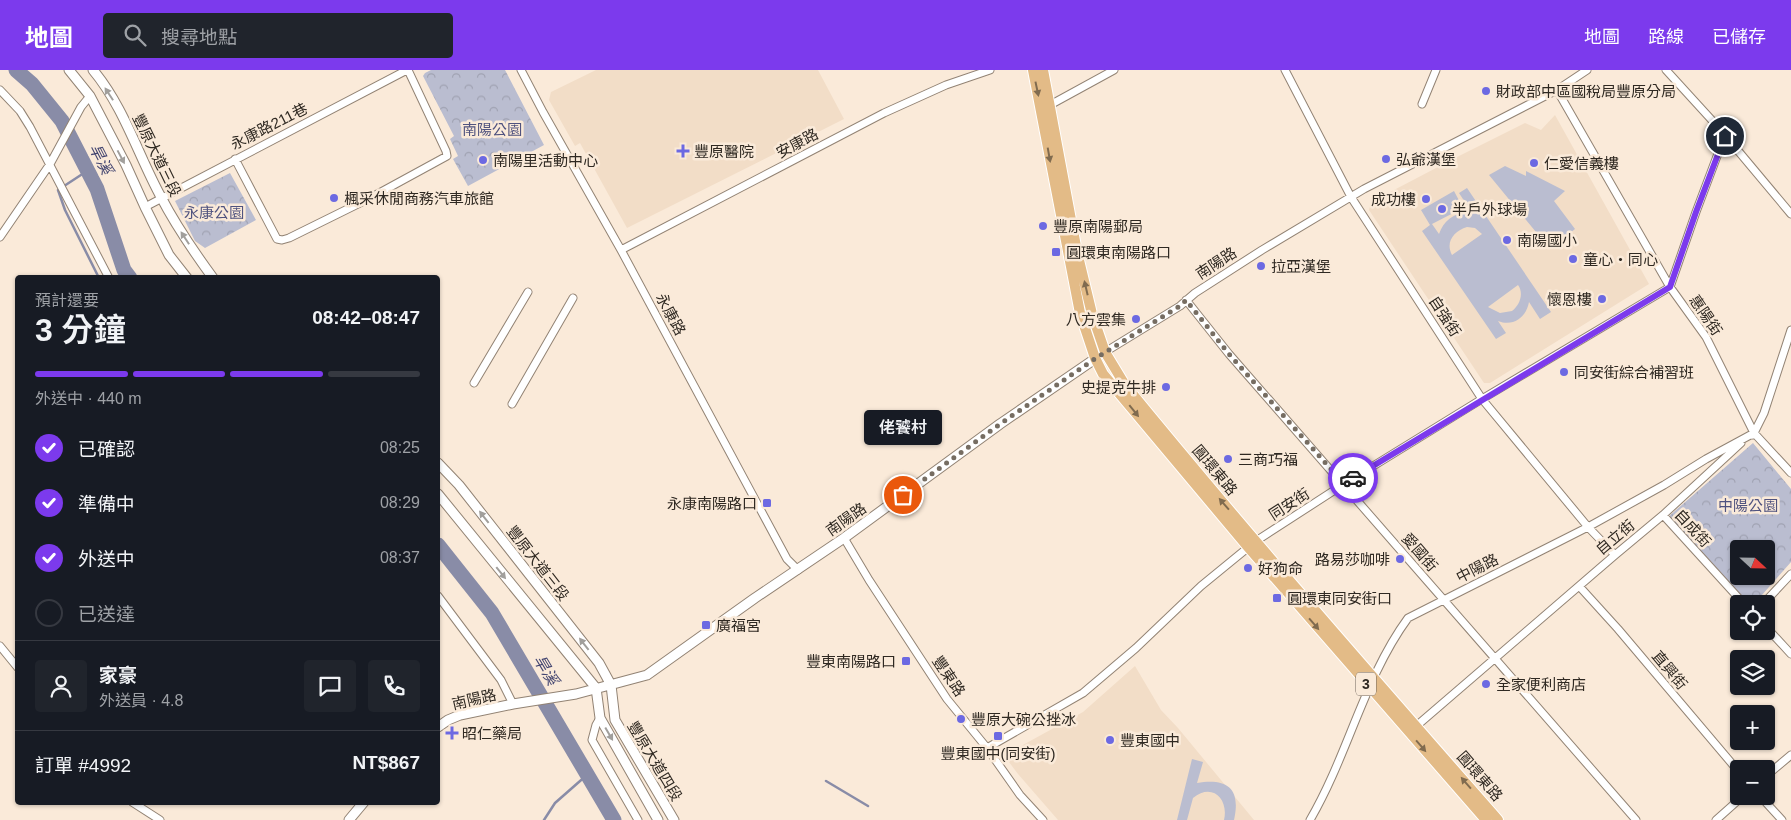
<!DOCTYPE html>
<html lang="zh-TW">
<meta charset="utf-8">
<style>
body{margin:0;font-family:Helvetica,"Noto Sans TC",sans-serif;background:#20242c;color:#f1f3f6;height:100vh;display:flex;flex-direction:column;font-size:19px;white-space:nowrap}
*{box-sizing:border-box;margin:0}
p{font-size:16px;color:#9ea1a6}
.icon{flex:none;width:28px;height:28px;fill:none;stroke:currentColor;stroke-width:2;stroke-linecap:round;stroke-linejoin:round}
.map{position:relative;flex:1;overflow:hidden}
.drawer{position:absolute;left:15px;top:205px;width:425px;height:530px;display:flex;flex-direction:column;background:#171b24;border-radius:5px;box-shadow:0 1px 4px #0004}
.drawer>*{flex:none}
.needle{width:32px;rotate:112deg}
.controls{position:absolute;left:1730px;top:470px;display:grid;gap:10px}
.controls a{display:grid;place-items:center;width:45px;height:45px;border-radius:5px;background:#171b24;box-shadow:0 1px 4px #0004;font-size:25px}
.pin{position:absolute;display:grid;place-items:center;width:42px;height:42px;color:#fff;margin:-21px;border:2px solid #fff;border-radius:50%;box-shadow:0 1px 5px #0007}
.courier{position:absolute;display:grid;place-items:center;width:50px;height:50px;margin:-25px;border:4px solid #7c3aed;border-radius:50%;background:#fff;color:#222;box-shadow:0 1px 6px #0007}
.bubble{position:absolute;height:35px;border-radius:5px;background:#171b24;box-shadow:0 1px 4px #0004;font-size:16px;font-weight:600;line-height:35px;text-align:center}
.headline em{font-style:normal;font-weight:600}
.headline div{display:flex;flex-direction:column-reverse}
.headline{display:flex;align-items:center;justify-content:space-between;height:85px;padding:0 20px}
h1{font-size:32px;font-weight:600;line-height:38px}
.bar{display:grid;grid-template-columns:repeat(4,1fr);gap:8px 5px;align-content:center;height:60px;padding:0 20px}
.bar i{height:6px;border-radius:4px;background:#363941}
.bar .selected{background:#7c3aed}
.bar p{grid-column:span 4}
.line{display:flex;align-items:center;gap:12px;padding:0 20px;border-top:1px solid #363941}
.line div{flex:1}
.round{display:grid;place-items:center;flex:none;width:52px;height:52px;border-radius:5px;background:#20242c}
ol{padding:0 20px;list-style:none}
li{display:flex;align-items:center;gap:15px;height:55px}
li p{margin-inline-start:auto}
li .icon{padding:5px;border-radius:50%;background:#7c3aed;color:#fff;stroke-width:4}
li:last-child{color:#9ea1a6}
li i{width:28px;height:28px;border:2px solid #363941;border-radius:50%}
header{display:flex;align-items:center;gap:30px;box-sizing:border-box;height:70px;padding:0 25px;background:#7c3aed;color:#fff}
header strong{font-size:24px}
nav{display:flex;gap:28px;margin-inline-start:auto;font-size:18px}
.search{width:350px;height:45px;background:#20242c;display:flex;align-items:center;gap:12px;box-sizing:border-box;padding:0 18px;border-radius:5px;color:#9ea1a6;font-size:19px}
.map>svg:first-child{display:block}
.built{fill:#f2ddc7}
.grass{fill:#babdd0;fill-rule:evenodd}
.park{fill:url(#park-crowns);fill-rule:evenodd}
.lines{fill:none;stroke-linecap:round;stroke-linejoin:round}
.stream{stroke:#898ca7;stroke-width:2.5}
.river{stroke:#898ca7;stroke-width:15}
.minor-casing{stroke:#928374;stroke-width:9}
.tertiary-casing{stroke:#928374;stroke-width:11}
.primary-casing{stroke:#fff;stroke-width:12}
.minor{stroke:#fff;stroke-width:7}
.tertiary{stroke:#fff;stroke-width:9}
.primary{stroke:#e3bb87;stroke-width:10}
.oneway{fill:#806b4f}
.oneway2{fill:#a19f9c}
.done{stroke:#766d62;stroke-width:5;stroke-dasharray:0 9}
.route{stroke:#7c3aed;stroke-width:6}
.poi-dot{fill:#6c69e2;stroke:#faead9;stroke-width:2}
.labels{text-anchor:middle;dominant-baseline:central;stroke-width:5;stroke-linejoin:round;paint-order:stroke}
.shield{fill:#faead9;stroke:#6c6359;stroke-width:1}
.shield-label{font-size:14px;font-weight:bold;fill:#2f2922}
.poi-label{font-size:15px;fill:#2f2922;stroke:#faead9;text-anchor:start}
.street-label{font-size:15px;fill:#2f2922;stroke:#faead9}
.park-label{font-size:15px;fill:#50537f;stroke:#faead9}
.water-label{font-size:16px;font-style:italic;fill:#434570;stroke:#faead9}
</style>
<header>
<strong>地圖</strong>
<div class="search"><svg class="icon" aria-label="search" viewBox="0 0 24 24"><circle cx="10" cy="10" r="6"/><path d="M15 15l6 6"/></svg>搜尋地點</div>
<nav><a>地圖</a><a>路線</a><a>已儲存</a></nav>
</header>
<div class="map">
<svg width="1791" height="750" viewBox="0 0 1791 750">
<defs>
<pattern id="park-crowns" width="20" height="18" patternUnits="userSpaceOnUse" patternTransform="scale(1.25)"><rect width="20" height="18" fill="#babdd0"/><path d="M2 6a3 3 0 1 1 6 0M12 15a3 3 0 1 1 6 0" fill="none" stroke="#a0a2b2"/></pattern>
</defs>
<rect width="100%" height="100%" fill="#faead9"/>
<path class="built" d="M596,0H818L844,49L627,158L580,73L575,76L549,30L551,22Z
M1555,45L1649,214L1490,313H1484L1369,140L1371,132L1459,86L1525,53L1541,60Z
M1135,596L1161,640L1178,658L1254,750H1058L1018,704L1006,688L1008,683L1083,642Z"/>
<path class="grass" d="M1505,96L1526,106V101L1565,121L1554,131L1575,159L1550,179L1489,105Z
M1467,118L1551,242L1540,249L1529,232C1526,248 1513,257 1498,251L1506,263L1496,269L1422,161L1430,155L1421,140L1454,121L1463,138L1432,154L1439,164C1444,150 1455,141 1472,143L1459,123ZM1467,157L1475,158L1482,164L1452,185C1445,172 1454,161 1467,157ZM1518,215C1524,223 1520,235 1512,241L1500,243L1488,237Z
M1192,689L1203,692L1197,713C1228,708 1241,719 1234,750H1224C1229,729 1212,712 1193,728L1187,750H1177Z"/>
<path class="park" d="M431,0H505L544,75L468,116L453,89L458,86L450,69L454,66L423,6L425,3Z
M230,103L256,150L205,178L195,171L175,131Z
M1753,373L1791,419V492L1754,534H1747L1668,447ZM1739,479H1766V506H1739Z"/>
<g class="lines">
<path class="stream" d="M87,101L58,120L65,140L99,208
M826,711L868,736
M544,750L555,733L588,704"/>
<path class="river" d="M16,0L32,14L62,51L97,119L124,200L130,208
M438,475L492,543L614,750"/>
<g class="minor-casing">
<path id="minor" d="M521,0L543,42L621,180L787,489L798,500
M1285,0L1351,127L1482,329L1588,457L1615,485
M1666,0L1719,58L1791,144
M0,20L20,41L30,57L109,208
M1557,20L1670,217L1706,267L1754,363L1791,403
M1422,34L1436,0
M1050,35L1114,0
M235,89L277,169L282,170L289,168L370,128L447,86L446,81L408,0
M145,137L407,0
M0,167L50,94L81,37L90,26
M621,180L884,43L946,15L990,0
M1186,230L1229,284L1636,750
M1105,282L1180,236L1195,223L1262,180L1364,119L1557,20L1587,0
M474,313L528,222
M512,334L573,228
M1752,365L1754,363L1764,343L1791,260
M1663,445L1744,534
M844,468L869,510L947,629L987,678L1020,725L1043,750
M1579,516L1618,559L1739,702
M438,526L501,610L513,634
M1763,534L1791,504
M1766,557L1791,584
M0,576L18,598
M600,648L596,655L592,670L638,750
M1414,658L1615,485L1663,445L1741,373
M987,678L1083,623L1136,578L1201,516L1256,471L1344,414L1482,329L1670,217L1696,142L1725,65
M1766,706L1791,685
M1760,726L1782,750
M132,732L160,750
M1310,750C1348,685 1364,608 1408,548L1588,457L1664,415L1706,389L1754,363
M1716,750L1743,726"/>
</g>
<g class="tertiary-casing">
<path id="tertiary" d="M69,0L90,26L126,95L145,137L169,185L187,208
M93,0C124,37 138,85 161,127C176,156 194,182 213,208
M438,393L459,415L599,593L611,615L615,650L674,750
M438,424L596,618L600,648L658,750
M438,657L448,650L460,645L513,634L576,624L647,605L755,528L844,468L1000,354L1105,282
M349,750L364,732"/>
</g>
<g class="primary-casing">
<path id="primary" d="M1033,0L1080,243L1095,288L1103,304L1248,477L1486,750
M1043,0L1077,182L1092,244L1105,282L1125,315C1246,463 1372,606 1498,750"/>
</g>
<use href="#minor" class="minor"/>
<use href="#tertiary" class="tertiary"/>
<use href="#primary" class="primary"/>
</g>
<defs><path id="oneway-solid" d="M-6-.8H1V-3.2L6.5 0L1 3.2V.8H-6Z" transform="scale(1.25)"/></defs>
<g class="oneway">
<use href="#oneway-solid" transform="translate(1037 19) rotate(78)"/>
<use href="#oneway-solid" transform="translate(1049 85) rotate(80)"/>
<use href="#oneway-solid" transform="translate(1086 218) rotate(-103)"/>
<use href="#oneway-solid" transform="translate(1134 341) rotate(51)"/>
<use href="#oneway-solid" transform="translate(1224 434) rotate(-131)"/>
<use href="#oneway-solid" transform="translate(1314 554) rotate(49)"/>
<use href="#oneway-solid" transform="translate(1421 676) rotate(49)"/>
<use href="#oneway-solid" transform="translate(1466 713) rotate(-131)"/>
</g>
<g class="oneway2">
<use href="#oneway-solid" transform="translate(109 24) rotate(-123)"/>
<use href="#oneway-solid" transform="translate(121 87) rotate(62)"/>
<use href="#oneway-solid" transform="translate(185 168) rotate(-123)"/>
<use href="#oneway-solid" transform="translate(484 447) rotate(-128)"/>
<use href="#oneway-solid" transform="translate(501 503) rotate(51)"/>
<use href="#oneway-solid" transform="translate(584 574) rotate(-128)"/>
<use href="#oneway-solid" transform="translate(609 664) rotate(60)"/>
</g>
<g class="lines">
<path class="done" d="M903,425L1000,354L1096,288L1180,236L1186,230L1229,284L1344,414L1353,408"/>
<path class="route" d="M1353,408L1670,217L1696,142L1725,66"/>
</g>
<g class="poi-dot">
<circle cx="1486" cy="21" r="5"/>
<path d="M680.5 73.5h5v5h5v5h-5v5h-5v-5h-5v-5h5z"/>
<circle cx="1386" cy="89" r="5"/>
<circle cx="483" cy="90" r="5"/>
<circle cx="1534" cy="93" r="5"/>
<circle cx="334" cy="128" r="5"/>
<circle cx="1426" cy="129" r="5"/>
<circle cx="1442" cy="139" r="5"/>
<circle cx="1043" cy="156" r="5"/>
<circle cx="1507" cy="170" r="5"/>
<rect x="1051" y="177" width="10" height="10" rx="2.5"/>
<circle cx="1573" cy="189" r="5"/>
<circle cx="1261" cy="196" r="5"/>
<circle cx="1602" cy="229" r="5"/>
<circle cx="1136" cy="249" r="5"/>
<circle cx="1564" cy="302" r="5"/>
<circle cx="1166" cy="317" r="5"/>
<circle cx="1228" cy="389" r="5"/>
<rect x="762" y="428" width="10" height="10" rx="2.5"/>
<circle cx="1400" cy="489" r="5"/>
<circle cx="1248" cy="498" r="5"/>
<rect x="1272" y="523" width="10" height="10" rx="2.5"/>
<rect x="701" y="550" width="10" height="10" rx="2.5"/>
<rect x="901" y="586" width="10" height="10" rx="2.5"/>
<circle cx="1486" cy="614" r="5"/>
<circle cx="961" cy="649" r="5"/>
<path d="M449.5 655.5h5v5h5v5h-5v5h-5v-5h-5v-5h5z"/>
<rect x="993" y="661" width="10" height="10" rx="2.5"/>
<circle cx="1110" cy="670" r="5"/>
</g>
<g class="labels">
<rect class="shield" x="1356" y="602.5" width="20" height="23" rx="4"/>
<g class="shield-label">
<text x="1366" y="614">3</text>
</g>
<g class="poi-label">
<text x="1496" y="21">財政部中區國稅局豐原分局</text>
<text x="694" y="81">豐原醫院</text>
<text x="1396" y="89">弘爺漢堡</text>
<text x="493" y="90">南陽里活動中心</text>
<text x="1544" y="93">仁愛信義樓</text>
<text x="344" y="128">楓采休閒商務汽車旅館</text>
<text x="1416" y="129" text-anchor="end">成功樓</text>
<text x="1452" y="139">半戶外球場</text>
<text x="1053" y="156">豐原南陽郵局</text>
<text x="1517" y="170">南陽國小</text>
<text x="1066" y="182">圓環東南陽路口</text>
<text x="1583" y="189">童心‧同心</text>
<text x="1271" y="196">拉亞漢堡</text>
<text x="1592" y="229" text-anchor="end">懷恩樓</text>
<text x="1126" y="249" text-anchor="end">八方雲集</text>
<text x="1574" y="302">同安街綜合補習班</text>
<text x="1156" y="317" text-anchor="end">史提克牛排</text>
<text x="1238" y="389">三商巧福</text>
<text x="757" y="433" text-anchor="end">永康南陽路口</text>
<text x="1390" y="489" text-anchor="end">路易莎咖啡</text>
<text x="1258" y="498">好狗命</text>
<text x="1287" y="528">圓環東同安街口</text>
<text x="716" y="555">廣福宮</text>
<text x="896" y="591" text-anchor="end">豐東南陽路口</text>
<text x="1496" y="614">全家便利商店</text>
<text x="971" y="649">豐原大碗公挫冰</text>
<text x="462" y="663">昭仁藥局</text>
<text x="1120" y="670">豐東國中</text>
<text x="998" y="683" text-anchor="middle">豐東國中(同安街)</text>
</g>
<g class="street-label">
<text transform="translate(269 56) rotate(-27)">永康路211巷</text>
<text transform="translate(797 73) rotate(-28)">安康路</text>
<text transform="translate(157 85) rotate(64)">豐原大道三段</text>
<text transform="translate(1216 193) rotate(-33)">南陽路</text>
<text transform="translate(671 244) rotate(62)">永康路</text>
<text transform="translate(1706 245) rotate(56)">惠陽街</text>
<text transform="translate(1445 246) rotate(57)">自強街</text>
<text transform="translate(1215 400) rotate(50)">圓環東路</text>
<text transform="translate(1289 434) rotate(-33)">同安街</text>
<text transform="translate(846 449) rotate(-35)">南陽路</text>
<text transform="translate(1693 458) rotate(47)">自成街</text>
<text transform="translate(1615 467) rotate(-40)">自立街</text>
<text transform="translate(1420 482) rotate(49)">愛國街</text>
<text transform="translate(538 493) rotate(52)">豐原大道三段</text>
<text transform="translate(1477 498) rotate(-27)">中陽路</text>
<text transform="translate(1670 600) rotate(50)">直興街</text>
<text transform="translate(949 606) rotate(56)">豐東路</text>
<text transform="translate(474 629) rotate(-13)">南陽路</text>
<text transform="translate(655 691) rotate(59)">豐原大道四段</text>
<text transform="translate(1480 706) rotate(49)">圓環東路</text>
</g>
<g class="park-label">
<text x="492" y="59">南陽公園</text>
<text x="214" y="142">永康公園</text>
<text x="1748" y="435">中陽公園</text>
</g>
<g class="water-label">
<text transform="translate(101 89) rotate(63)">旱溪</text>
<text transform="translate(546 600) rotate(59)">旱溪</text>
</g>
</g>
</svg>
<div class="controls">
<a><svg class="needle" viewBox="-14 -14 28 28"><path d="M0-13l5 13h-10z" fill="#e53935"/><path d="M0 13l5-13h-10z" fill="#9ea1a6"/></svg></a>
<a><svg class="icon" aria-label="locate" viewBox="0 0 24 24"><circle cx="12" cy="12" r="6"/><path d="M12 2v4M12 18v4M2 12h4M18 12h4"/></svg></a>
<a><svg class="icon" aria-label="layers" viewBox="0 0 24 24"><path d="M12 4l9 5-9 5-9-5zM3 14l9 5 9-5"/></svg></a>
<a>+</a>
<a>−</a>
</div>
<div class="pin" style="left:903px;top:425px;background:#ea580c"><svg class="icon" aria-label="bag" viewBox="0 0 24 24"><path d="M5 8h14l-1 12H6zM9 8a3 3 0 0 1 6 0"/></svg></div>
<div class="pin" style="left:1725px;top:66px;background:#1f2937"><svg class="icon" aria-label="home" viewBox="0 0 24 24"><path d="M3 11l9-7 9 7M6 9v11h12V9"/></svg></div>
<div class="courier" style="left:1353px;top:408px"><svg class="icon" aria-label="car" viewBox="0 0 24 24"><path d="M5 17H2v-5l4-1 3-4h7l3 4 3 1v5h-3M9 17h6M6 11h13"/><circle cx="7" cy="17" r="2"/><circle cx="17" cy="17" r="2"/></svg></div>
<div class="bubble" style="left:864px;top:340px;width:78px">佬饕村</div>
<section class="drawer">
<div class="headline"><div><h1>3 分鐘</h1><p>預計還要</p></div><em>08:42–08:47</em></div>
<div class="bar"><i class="selected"></i><i class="selected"></i><i class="selected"></i><i></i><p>外送中 · 440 m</p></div>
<ol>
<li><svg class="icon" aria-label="check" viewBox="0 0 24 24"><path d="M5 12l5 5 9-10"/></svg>已確認<p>08:25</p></li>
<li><svg class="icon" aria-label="check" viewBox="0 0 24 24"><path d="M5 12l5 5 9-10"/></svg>準備中<p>08:29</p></li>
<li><svg class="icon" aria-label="check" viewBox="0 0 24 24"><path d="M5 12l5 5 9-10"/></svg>外送中<p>08:37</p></li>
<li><i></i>已送達</li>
</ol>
<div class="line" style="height:90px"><a class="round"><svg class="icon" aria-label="person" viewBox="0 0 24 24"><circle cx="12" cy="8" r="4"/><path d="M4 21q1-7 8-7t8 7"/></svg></a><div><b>家豪</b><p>外送員 · 4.8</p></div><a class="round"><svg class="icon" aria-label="chat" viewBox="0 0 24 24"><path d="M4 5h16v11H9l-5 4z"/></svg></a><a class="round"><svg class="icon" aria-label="phone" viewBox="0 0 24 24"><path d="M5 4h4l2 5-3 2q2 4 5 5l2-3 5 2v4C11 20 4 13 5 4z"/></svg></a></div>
<div class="line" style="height:65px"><div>訂單 #4992</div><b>NT$867</b></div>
</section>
</div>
